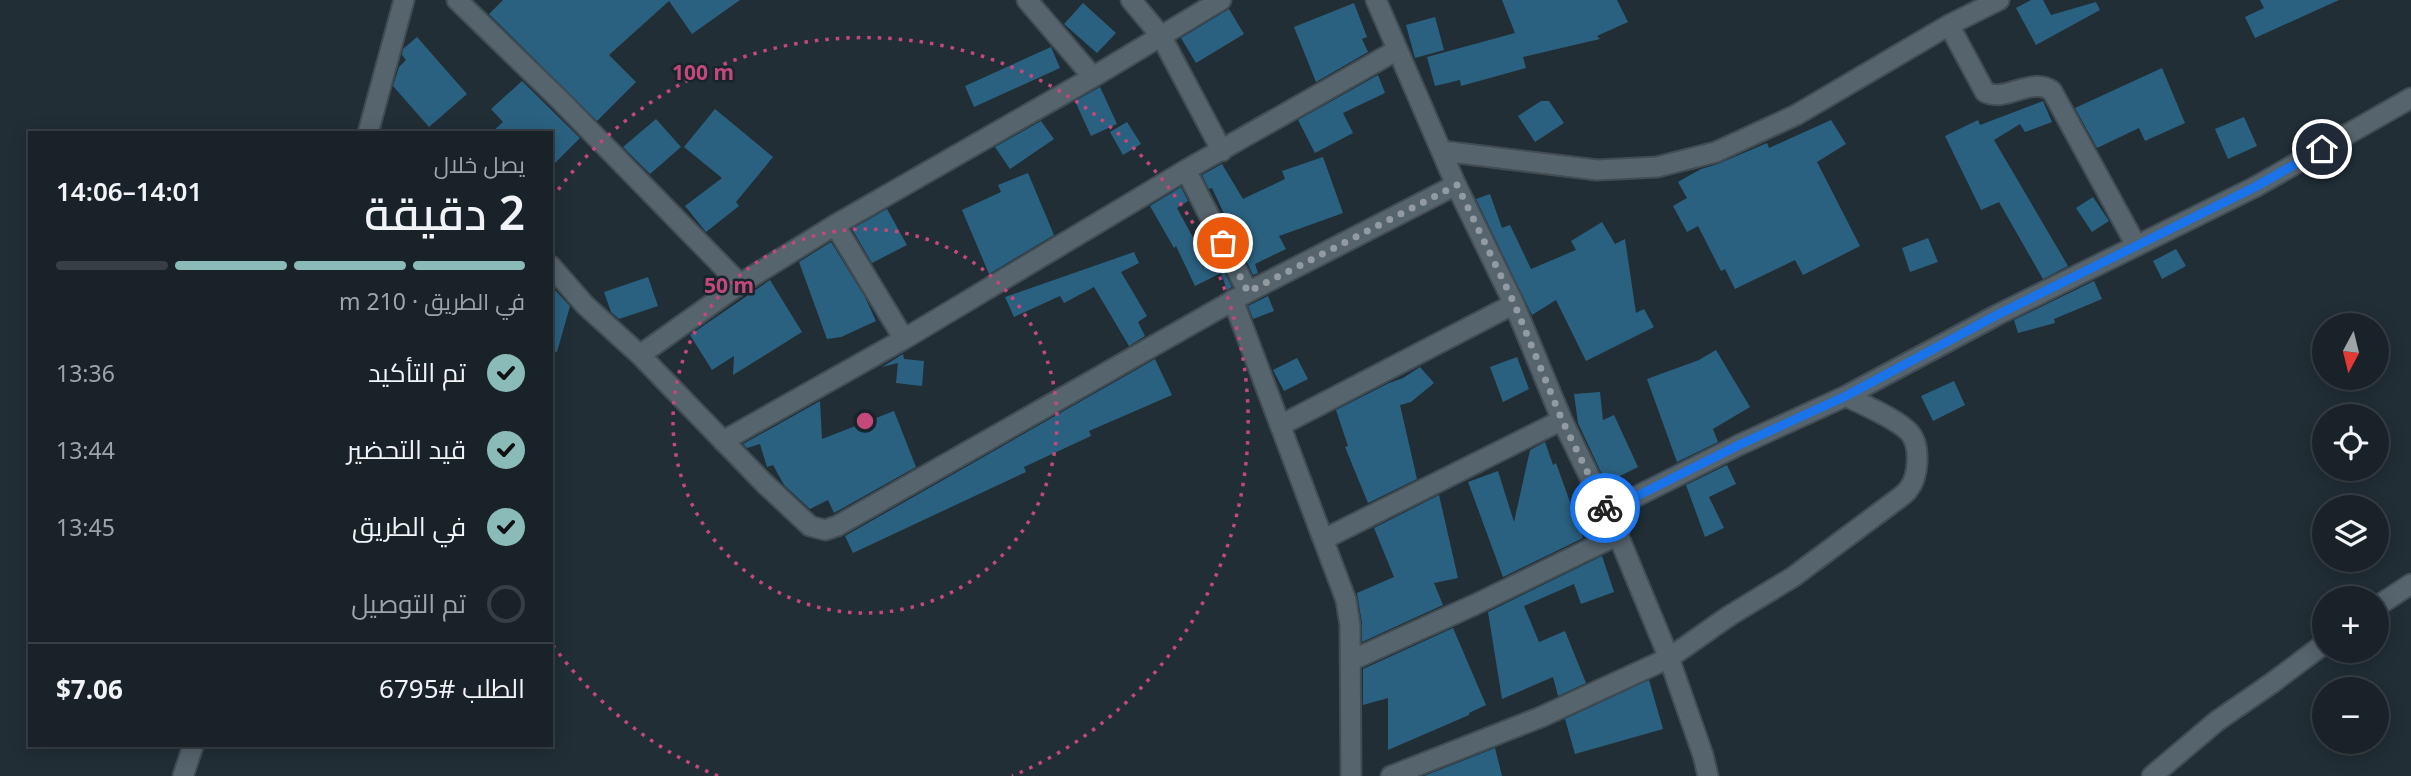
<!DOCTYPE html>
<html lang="ar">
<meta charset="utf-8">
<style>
body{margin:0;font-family:"Noto Sans",Cairo,sans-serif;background:#222a30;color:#f1f3f6;direction:rtl;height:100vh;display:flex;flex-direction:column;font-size:26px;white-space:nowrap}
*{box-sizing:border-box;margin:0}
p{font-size:23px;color:#9fa4a8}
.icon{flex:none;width:38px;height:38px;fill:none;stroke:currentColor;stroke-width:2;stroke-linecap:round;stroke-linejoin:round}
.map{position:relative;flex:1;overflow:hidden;direction:ltr}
.panel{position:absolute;left:28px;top:131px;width:525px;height:616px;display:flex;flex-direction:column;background:#192228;border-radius:0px;box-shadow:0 4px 18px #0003,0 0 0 2px #373f45;direction:rtl}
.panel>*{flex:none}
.needle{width:46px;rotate:187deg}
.fabs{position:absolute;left:2312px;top:313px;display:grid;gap:14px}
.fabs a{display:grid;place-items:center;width:77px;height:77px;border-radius:50%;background:#192228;box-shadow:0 4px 18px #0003,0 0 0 2px #373f45;font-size:35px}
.pin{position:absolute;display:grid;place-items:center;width:60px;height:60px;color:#fff;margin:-30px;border:4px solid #fff;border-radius:50%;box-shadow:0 2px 7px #0007}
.courier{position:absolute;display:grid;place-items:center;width:70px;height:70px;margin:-35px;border:5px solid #1a73e8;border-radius:50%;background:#fff;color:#222;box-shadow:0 2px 9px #0007}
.overview em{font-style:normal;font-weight:600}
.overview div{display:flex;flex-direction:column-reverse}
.overview{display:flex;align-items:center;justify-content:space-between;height:119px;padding:0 28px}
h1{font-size:46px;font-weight:600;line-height:52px}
.bar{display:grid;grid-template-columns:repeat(4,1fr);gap:10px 7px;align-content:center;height:84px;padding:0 28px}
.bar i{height:9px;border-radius:5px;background:#373f45}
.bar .on{background:#8bbbb9}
.bar p{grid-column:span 4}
.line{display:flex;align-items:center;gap:18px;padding:0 28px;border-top:2px solid #373f45}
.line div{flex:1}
ol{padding:0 28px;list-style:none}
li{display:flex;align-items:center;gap:21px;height:77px}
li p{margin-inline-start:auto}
li .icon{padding:7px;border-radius:50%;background:#8bbbb9;color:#111;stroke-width:4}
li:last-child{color:#9fa4a8}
li i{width:38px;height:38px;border:4px solid #373f45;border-radius:50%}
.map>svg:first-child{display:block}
.building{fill:#2b6180}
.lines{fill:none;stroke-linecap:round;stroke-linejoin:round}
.minor-casing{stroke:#414c53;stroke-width:23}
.tertiary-casing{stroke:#414c53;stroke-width:23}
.minor{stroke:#56646e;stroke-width:19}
.tertiary{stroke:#56646e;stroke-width:19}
.done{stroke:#919ba1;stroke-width:7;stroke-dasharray:0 12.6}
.route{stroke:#1a73e8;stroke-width:9}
.ring{fill:none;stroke:#c5487b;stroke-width:3.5;stroke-dasharray:3.5 7}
.centre{fill:#c5487b;stroke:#18242c;stroke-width:3.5}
.ring-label{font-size:21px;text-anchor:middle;font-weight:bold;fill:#c5487b;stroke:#18242c;stroke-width:5;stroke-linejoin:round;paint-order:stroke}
</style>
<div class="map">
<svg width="2411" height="776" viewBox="0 0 2411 776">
<rect width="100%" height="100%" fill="#212e36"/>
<path class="building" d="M503,0H740L692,34L669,1L609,55L636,82L597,121L489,14Z
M1502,0H1617L1628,22L1597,36L1600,39L1523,57L1526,68L1461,86L1460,80L1435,86L1427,57L1515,33Z
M2031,0H2043L2051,15L2096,2L2100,10L2036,45L2016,8Z
M2260,0H2339L2255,38L2245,17L2264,8Z
M1083,3L1116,33L1097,53L1064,24Z
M1354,3L1367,37L1362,39L1368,52L1316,82L1294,27Z
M1229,9L1244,34L1196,63L1181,38Z
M1435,17L1444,50L1415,58L1406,25Z
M417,37L467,94L429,127L393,86L399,67L406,60L402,55L403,49Z
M1051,47L1060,68L974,107L965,86Z
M2162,68L2185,123L2145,141L2139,128L2097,148L2075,108Z
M1378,75L1385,93L1343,113L1353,133L1315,153L1298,120Z
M522,81L580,138L551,167V133H491L503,122L491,109Z
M1100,87L1117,124L1091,136L1075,101Z
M1541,101H1549L1564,123L1535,142L1518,116Z
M2043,101L2052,122L2025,132L2020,124L1994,140L2068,266L2043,279L1999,202L1981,210L1945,136L1978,120L1980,125Z
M715,109L773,157L736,202L739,206L706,232L685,206L722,178L684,147Z
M2244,117L2257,146L2228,159L2215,129Z
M656,119L681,147L650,174L623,147Z
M1831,120L1846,144L1817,162L1860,246L1803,275L1795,260L1735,289L1725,269L1721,271L1698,226L1687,232L1673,206L1687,198L1678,182L1701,169L1718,164L1767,143L1769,148Z
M1041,121L1054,139L1010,169L995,147Z
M1127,122L1141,144L1123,155L1110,132Z
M1323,157L1343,213L1279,236L1286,249L1255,264L1258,273L1253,275L1212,188L1209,189L1202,175L1222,164L1243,199L1285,179L1282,171Z
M1028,173L1054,235L989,274L962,210L1001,192L998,185Z
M1181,187L1188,201L1177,208L1196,243L1207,238L1232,287L1227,290L1221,273L1195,286L1176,246L1174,248L1150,206Z
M1490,194L1502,228L1510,225L1531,269L1576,250L1571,241L1602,222L1615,244L1625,239L1636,313L1644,309L1654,327L1586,361L1556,300L1532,315L1476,199Z
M2093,197L2109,221L2092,232L2076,208Z
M887,209L907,245L872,263L852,229Z
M1928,238L1938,262L1910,272L1902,248Z
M831,242L865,297L876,321L841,337L827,339L799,262Z
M2176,249L2186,266L2162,279L2153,261Z
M1134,252L1139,263L1121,272L1147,316L1138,322L1145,336L1129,346L1094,287L1064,303L1060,296L1014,317L1005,297Z
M648,277L658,306L619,319L611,312L604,292Z
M770,280L802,332L733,375L734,356L712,370L690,335Z
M2094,281L2102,299L2054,319L2055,323L2018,333L2014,320Z
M551,286L570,306L557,352L551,351Z
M1268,296L1274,311L1253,319L1248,306Z
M1716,350L1750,407L1713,429L1718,442L1677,462L1647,379L1699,360Z
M903,354L904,359L924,361L922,386L896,383L898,363L882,367Z
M1517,357L1529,389L1503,402L1490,367Z
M1297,358L1308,379L1284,391L1273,370Z
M1155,359L1172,395L1089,431L1091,436L1024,467L1026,472L853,553L845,536Z
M1420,367L1434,383L1411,402L1400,405L1417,479L1368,503L1345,447L1348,446L1336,410L1389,383L1403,378Z
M1954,381L1965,405L1933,421L1921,396Z
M1600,392L1603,420L1614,415L1638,467L1606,483L1578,423L1574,394Z
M820,401L822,439L894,411L916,467L834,513L828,500L810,509L784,485L773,465L767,467L760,444L747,448L743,444Z
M1545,442L1553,465L1556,463L1583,538L1503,577L1468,482L1498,471L1514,522L1530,450Z
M1727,465L1736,484L1709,497L1724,528L1705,537L1686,485Z
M1439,495L1458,578L1434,583L1443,605L1362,642V623L1357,593L1394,577L1374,528Z
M1602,556L1614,592L1581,604L1574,584L1524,606L1539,642L1565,631L1586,683L1558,696L1553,677L1502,699L1488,612Z
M1453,628L1486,705L1469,713V715L1388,750V698L1363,705V669Z
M1649,680L1663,729L1575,754L1565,719Z
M1495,748L1502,776H1424Z"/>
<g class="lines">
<g class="minor-casing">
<path id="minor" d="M457,0L559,99L740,284
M1027,0L1093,77
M1131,0L1161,36L1222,151
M1376,0L1456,185L1514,304L1562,420L1618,535L1669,658L1703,755L1708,776
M1949,25L1985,92C2006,103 2031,76 2052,91L2136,245
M1442,151L1597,170L1657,167L1716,152L1796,115L1949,25L1999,0
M1186,170L1248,292
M835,225L904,339
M551,266L585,305L640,355L764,483L810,526L825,530L837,526L1248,292L1456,185
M1233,300L1346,600L1350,625L1351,776
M640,355L740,284L835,225L1093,77L1221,0
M1281,425L1514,304
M723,441L904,339L1186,170L1397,50
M1607,511L1739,445L1846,396L1997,315L2255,187L2411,98
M1324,539L1562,420
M2376,607L2411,584
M1350,661L1474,605L1618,535
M1391,776L1541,717L1669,658L1729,616L1793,577L1895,501C1899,498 1905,494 1908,490C1919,477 1921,445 1909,432C1896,418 1863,405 1846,396
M2152,776L2217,721L2272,683L2324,644"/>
</g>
<g class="tertiary-casing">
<path id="tertiary" d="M368,133L404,0
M183,776L193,746"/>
</g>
<use href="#minor" class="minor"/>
<use href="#tertiary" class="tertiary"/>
</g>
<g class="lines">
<path class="done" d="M1223,243L1248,292L1457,185L1514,303L1562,420L1605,508"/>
<path class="route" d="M1605,508L1607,511L1739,445L1846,396L1997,315L2255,187L2322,149"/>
</g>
<g class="ring">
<circle cx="865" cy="421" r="192"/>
<path d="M718 776A384 384 0 0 1 552 644M552 198A384 384 0 1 1 1012 776"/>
</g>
<circle cx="865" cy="421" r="10" class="centre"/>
<g class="ring-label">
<text x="703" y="80">100 m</text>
<text x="729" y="293">50 m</text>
</g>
</svg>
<div class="fabs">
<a><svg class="needle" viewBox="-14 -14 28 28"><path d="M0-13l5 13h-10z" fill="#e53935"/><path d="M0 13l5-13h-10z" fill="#9fa4a8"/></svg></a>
<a><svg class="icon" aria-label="locate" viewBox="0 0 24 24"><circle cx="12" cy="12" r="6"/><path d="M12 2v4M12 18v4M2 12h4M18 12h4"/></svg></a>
<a><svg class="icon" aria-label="layers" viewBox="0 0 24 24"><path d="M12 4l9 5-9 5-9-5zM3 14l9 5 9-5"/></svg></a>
<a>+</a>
<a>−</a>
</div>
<div class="pin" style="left:1223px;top:243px;background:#ea580c"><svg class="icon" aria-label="bag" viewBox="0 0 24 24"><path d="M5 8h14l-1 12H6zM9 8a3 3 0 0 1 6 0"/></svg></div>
<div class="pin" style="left:2322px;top:149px;background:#1f2937"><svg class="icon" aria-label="home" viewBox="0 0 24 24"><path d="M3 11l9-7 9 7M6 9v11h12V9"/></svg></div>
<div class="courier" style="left:1605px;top:508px"><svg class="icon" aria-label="bike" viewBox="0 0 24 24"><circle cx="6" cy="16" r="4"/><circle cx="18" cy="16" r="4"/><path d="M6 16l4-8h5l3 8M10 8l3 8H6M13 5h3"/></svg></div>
<section class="panel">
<div class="overview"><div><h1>2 دقيقة</h1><p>يصل خلال</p></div><em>14:01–14:06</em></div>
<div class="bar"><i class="on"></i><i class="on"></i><i class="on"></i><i></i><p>في الطريق · 210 m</p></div>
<ol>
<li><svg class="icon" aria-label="check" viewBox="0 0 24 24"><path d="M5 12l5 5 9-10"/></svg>تم التأكيد<p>13:36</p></li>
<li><svg class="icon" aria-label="check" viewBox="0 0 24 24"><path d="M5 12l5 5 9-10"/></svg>قيد التحضير<p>13:44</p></li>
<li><svg class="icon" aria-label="check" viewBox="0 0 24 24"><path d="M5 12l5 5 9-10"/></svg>في الطريق<p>13:45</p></li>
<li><i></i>تم التوصيل</li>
</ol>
<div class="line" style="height:91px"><div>الطلب #6795</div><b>$7.06</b></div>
</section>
</div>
